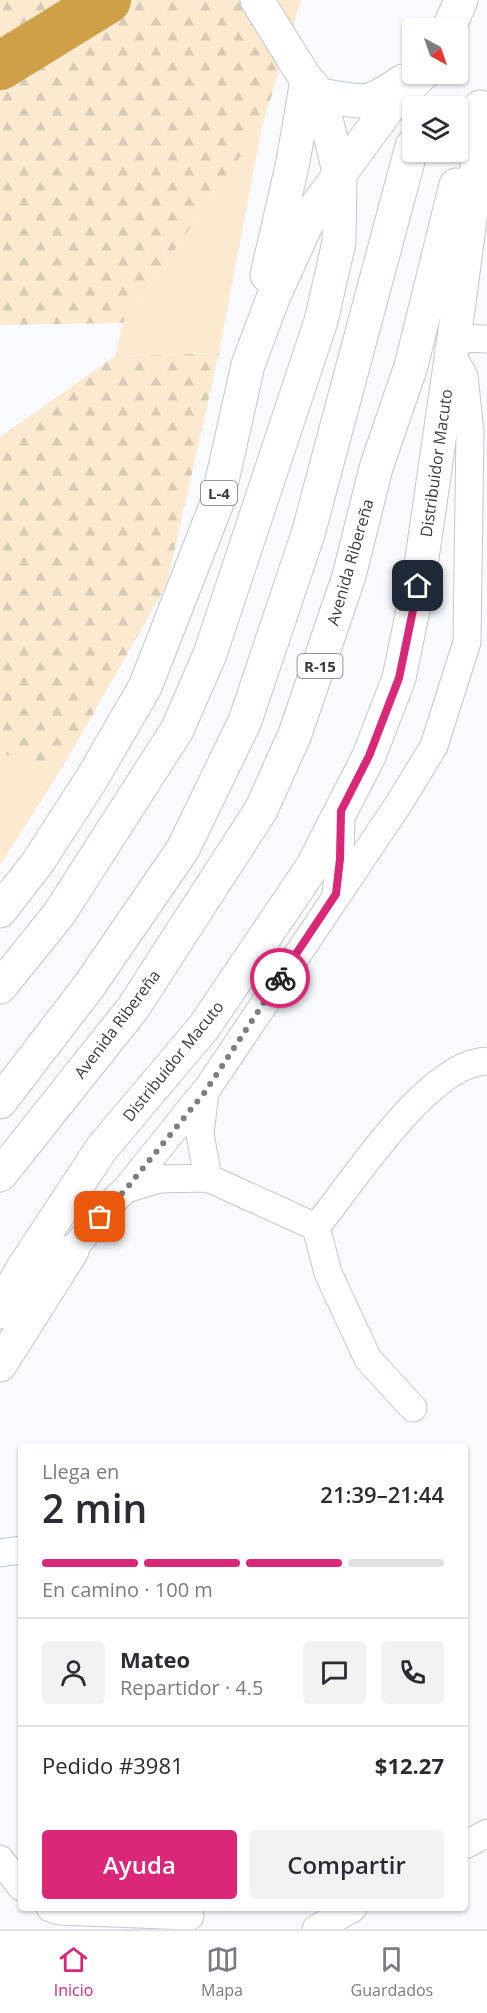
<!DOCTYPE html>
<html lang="es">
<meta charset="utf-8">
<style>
body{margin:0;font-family:"Open Sans",sans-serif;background:#f2f2f3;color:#2b2b33;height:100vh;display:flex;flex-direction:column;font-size:22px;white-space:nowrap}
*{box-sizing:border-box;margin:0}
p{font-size:20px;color:#7c7c81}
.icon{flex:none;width:33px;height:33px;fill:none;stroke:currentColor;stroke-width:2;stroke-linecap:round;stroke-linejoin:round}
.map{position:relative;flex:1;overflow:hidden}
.details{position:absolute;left:18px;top:1443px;width:450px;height:468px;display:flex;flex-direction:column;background:#fff;border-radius:6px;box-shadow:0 2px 4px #0004}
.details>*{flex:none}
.needle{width:39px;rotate:140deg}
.tools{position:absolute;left:402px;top:18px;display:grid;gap:12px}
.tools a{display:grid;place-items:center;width:66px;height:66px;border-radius:6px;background:#fff;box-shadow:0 2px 4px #0004;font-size:30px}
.pin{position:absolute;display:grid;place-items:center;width:51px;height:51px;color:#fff;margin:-26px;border-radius:12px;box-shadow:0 3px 9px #0006}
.courier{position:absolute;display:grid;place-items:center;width:60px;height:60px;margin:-30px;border:4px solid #db2777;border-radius:50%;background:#fff;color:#222;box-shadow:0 2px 8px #0007}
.headline em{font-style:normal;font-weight:600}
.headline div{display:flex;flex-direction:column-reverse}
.headline{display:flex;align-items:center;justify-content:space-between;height:102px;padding:0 24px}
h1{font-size:39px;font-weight:600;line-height:45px}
.bar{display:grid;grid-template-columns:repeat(4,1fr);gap:9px 6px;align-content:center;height:72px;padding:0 24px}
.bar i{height:8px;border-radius:4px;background:#e1e1e2}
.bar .selected{background:#db2777}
.bar p{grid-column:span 4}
.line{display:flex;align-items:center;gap:15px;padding:0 24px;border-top:2px solid #e1e1e2}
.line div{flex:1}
.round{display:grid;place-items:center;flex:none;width:63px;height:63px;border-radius:6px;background:#f2f2f3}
.button{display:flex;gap:12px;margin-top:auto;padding:12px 24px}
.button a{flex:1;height:69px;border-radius:6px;background:#db2777;color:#fff;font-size:24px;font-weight:600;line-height:69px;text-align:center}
.button a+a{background:#f2f2f3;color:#2b2b33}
.menu{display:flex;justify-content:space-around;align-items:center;height:84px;border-top:2px solid #e1e1e2;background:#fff;font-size:16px;color:#7c7c81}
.menu a{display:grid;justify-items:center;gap:3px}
.menu .selected{color:#db2777}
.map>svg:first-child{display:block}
.green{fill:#fbead0}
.forest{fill:url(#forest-firs)}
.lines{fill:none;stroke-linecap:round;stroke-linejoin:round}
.river{stroke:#d0a049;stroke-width:48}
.minor-casing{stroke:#c4c7cf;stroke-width:29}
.major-casing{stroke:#c4c7cf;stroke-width:35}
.minor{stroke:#fff;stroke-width:27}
.major{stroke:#fff;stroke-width:33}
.done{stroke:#7d7e81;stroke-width:6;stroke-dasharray:0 10.8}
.route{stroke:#db2777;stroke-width:8}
.labels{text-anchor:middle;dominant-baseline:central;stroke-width:4.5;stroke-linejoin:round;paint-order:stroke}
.shield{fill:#fff;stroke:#757678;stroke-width:1.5}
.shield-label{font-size:15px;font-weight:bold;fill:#3a3b3e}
.street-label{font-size:16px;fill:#3a3b3e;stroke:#fff}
</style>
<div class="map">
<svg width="487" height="1929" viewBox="0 0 487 1929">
<defs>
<pattern id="forest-firs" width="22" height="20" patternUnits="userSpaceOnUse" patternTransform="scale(1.5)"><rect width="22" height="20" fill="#fbead0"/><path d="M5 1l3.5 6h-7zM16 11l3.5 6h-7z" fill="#d8cab4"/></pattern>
</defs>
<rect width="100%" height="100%" fill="#f9fafe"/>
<path class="green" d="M262,126L219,353L115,356L123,323Z
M0,754L64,765L0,865Z"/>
<path class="forest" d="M0,0H301L262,126L123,323L0,325Z
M219,353L167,584L64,765L0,754V437L115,356Z"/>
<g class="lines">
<path class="river" d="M0,66L107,0"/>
<g class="minor-casing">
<path id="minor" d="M454,338L487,339
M336,893L340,859L341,812
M208,1178L200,1134L205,1092L398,805L434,746L467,642L470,432L464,376L452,356
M126,1189L204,1092
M316,1227L328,1273L368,1359L413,1408
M54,1258L72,1251L109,1205L126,1189L159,1179L208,1178L316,1227C352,1184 428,1062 487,1061
M0,1553L21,1550
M465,1845L487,1833
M0,1859L21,1887
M50,1908L59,1911L190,1916
M316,1929L353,1908"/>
</g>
<g class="major-casing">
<path id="major" d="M449,28L461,0
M320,95C365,102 364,108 403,81
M267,275L293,162L307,80
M0,911L38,862L91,780L145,687L217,503L248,365L273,298L312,212L389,107L422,74
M0,987L59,914L177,730L210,654L321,321L339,242L340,175L320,95L304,76L257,0
M0,1102L89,986L183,849L245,721L308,534L412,146
M0,1175L133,1008L261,810L295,734L349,576L376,468L411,366L456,185
M0,1312L21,1271L102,1148L204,1027L312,867L369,756L399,678L418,586L459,303L480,142V107
M0,1365L72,1251"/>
</g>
<use href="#minor" class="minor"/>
<use href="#major" class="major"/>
</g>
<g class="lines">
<path class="done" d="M100,1217L126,1189L205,1092L280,978"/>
<path class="route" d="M280,978L336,894L340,859L341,811L369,756L399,678L418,586"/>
</g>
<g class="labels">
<g class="shield">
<rect x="201" y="481" width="36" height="24" rx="4.5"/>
<rect x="297.5" y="654" width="45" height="24" rx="4.5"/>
</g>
<g class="shield-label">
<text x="219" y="493">L-4</text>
<text x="320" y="666">R-15</text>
</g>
<g class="street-label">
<text transform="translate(436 463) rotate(-82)">Distribuidor Macuto</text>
<text transform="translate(350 562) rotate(-74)">Avenida Ribereña</text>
<text transform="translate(117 1024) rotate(-53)">Avenida Ribereña</text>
<text transform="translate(173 1061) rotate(-51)">Distribuidor Macuto</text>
</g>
</g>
</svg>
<div class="tools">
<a><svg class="needle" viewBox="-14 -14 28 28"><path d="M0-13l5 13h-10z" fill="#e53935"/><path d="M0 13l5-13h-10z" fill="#7c7c81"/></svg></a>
<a><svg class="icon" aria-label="layers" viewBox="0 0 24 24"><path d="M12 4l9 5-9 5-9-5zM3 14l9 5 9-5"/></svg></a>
</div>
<div class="pin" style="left:100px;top:1217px;background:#ea580c"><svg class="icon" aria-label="bag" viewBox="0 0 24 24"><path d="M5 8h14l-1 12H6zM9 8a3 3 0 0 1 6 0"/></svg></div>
<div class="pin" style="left:418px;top:586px;background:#1f2937"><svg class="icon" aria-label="home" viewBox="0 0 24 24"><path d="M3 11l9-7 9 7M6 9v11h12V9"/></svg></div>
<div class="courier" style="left:280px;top:978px"><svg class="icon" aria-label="bike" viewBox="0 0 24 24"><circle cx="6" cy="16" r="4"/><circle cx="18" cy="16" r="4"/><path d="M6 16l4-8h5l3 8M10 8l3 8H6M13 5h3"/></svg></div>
<section class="details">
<div class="headline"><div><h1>2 min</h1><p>Llega en</p></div><em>21:39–21:44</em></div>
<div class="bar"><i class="selected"></i><i class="selected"></i><i class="selected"></i><i></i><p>En camino · 100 m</p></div>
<div class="line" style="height:108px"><a class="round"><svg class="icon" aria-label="person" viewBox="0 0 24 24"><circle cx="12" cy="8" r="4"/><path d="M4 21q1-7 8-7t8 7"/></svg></a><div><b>Mateo</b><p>Repartidor · 4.5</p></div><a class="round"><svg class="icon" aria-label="chat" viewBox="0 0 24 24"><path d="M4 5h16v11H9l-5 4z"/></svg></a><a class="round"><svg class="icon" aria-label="phone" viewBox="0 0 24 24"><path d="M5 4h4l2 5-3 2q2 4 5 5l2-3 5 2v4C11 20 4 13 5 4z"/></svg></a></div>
<div class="line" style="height:78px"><div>Pedido #3981</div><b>$12.27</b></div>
<div class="button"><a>Ayuda</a><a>Compartir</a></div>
</section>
</div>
<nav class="menu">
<a class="selected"><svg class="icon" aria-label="home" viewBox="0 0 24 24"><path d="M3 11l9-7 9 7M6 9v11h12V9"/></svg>Inicio</a>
<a><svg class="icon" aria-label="map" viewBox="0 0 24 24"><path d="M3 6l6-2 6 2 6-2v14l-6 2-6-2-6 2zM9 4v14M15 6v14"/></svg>Mapa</a>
<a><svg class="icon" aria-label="saved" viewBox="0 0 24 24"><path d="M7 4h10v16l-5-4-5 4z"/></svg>Guardados</a>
</nav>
